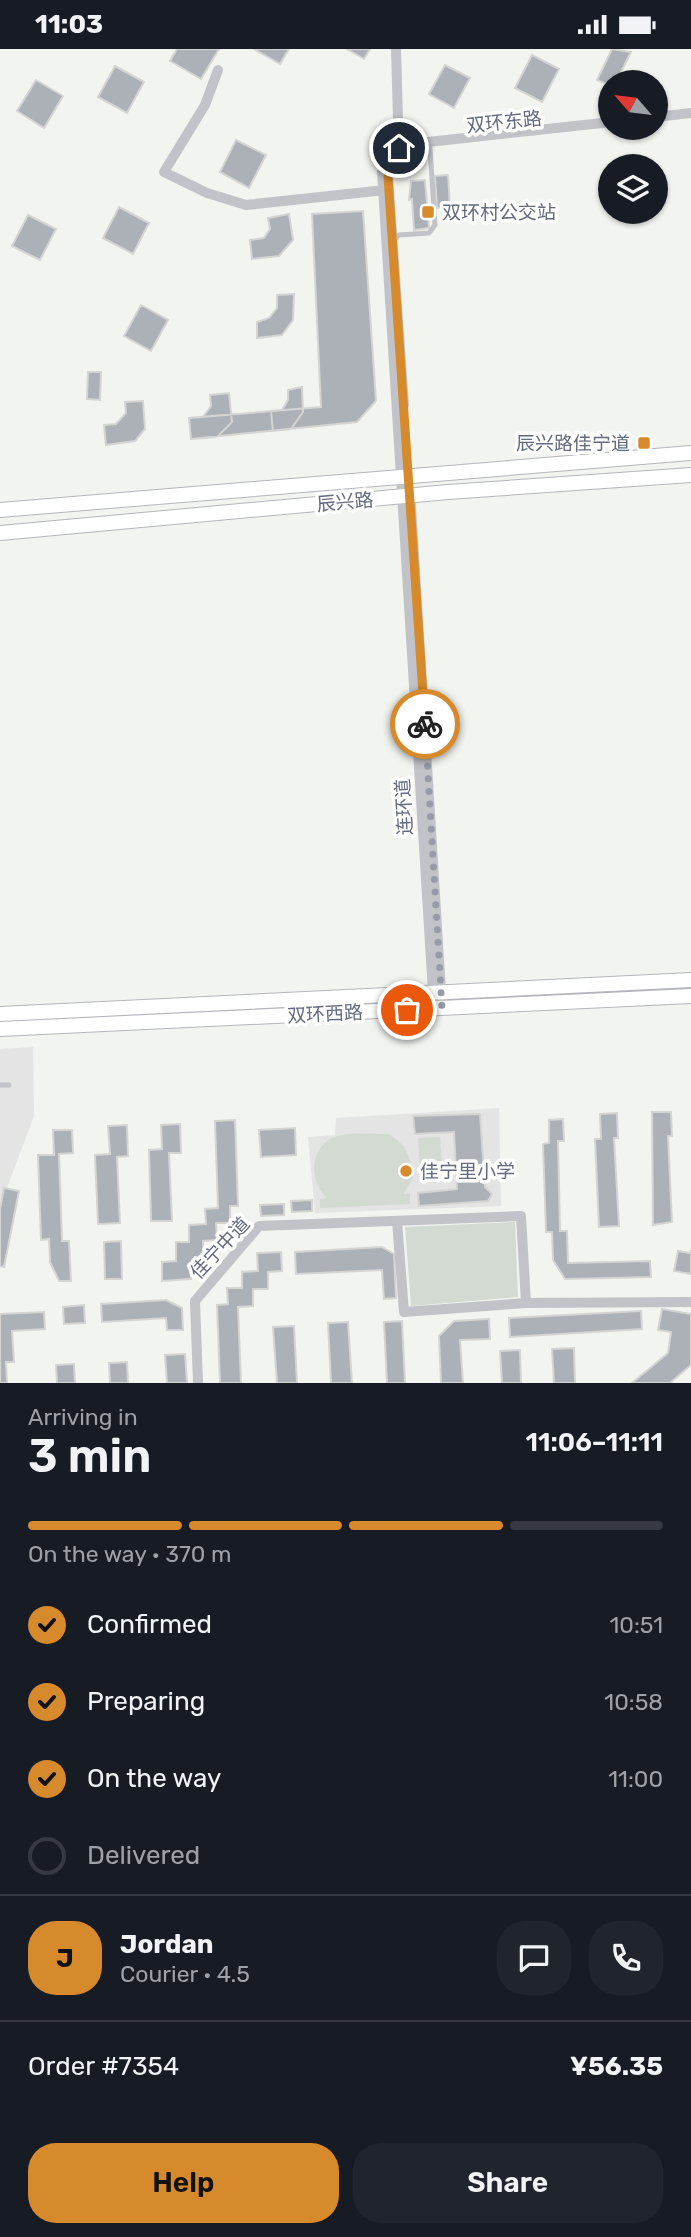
<!DOCTYPE html>
<meta charset="utf-8">
<style>
body{margin:0;font-family:Rubik,"Noto Sans SC",sans-serif;background:#20242c;color:#f1f3f6;height:100vh;display:flex;flex-direction:column;font-size:26px;white-space:nowrap}
*{box-sizing:border-box;margin:0}
p{font-size:23px;color:#9ea1a6}
.icon{flex:none;width:38px;height:38px;fill:none;stroke:currentColor;stroke-width:2;stroke-linecap:round;stroke-linejoin:round}
.map{position:relative;height:1334px;overflow:hidden}
.details{display:flex;flex-direction:column;background:#171b24;flex:1}
.details>*{flex:none}
.needle{width:46px;rotate:298deg}
.tools{position:absolute;left:598px;top:21px;display:grid;gap:14px}
.tools a{display:grid;place-items:center;width:70px;height:70px;border-radius:50%;background:#171b24;box-shadow:0 2px 5px #0004;font-size:35px}
.pin{position:absolute;display:grid;place-items:center;width:60px;height:60px;color:#fff;margin:-30px;border:4px solid #fff;border-radius:50%;box-shadow:0 2px 7px #0007}
.courier{position:absolute;display:grid;place-items:center;width:70px;height:70px;margin:-35px;border:5px solid #d78a2c;border-radius:50%;background:#fff;color:#222;box-shadow:0 2px 9px #0007}
.headline em{font-style:normal;font-weight:600}
.headline div{display:flex;flex-direction:column-reverse}
.headline{display:flex;align-items:center;justify-content:space-between;height:119px;padding:0 28px}
h1{font-size:46px;font-weight:600;line-height:52px}
.bar{display:grid;grid-template-columns:repeat(4,1fr);gap:10px 7px;align-content:center;height:84px;padding:0 28px}
.bar i{height:9px;border-radius:5px;background:#363941}
.bar .selected{background:#d78a2c}
.bar p{grid-column:span 4}
.line{display:flex;align-items:center;gap:18px;padding:0 28px;border-top:2px solid #363941}
.line div{flex:1}
.round{display:grid;place-items:center;flex:none;width:74px;height:74px;border-radius:28px;background:#20242c}
ol{padding:0 28px;list-style:none}
li{display:flex;align-items:center;gap:21px;height:77px}
li p{margin-inline-start:auto}
li .icon{padding:7px;border-radius:50%;background:#d78a2c;color:#111;stroke-width:4}
li:last-child{color:#9ea1a6}
li i{width:38px;height:38px;border:4px solid #363941;border-radius:50%}
.primary-button{display:flex;gap:14px;margin-top:auto;padding:14px 28px}
.primary-button a{flex:1;height:80px;border-radius:28px;background:#d78a2c;color:#111;font-size:28px;font-weight:600;line-height:80px;text-align:center}
.primary-button a+a{background:#20242c;color:#f1f3f6}
.status{display:flex;justify-content:space-between;align-items:center;height:49px;padding:0 35px;background:#171b24;direction:ltr}
.status svg{height:19px;fill:currentColor}
.map>svg:first-child{display:block}
.built{fill:#e3e4e3}
.green{fill:#d2dad2}
.building{fill:#acb0b7;stroke:#d4d5d3;stroke-width:2}
.lines{fill:none;stroke-linecap:round;stroke-linejoin:round}
.secondary-casing{stroke:#b4b6bc;stroke-width:16}
.lane{stroke:#c2c3c8;stroke-width:5}
.street{stroke:#c2c3c8;stroke-width:10}
.secondary{stroke:#fff;stroke-width:14}
.done{stroke:#969ba7;stroke-width:7;stroke-dasharray:0 12.6}
.route{stroke:#d78a2c;stroke-width:9}
.poi-dot{fill:#d78a2c;stroke:#fff;stroke-width:2.5}
.labels{text-anchor:middle;dominant-baseline:central;stroke-width:7;stroke-linejoin:round;paint-order:stroke}
.street-label{font-size:19px;fill:#646b7f;stroke:#fff}
.poi-label{font-size:19px;fill:#646b7f;stroke:#fff;text-anchor:start}
</style>
<div class="status"><b>11:03</b><svg viewBox="0 0 49 12"><path d="M0 12V9h3v3zM5 12V6h3v6zM10 12V3h3v9zM15 12V0h3v12zM26 1h20v11H26zM47 4h2v5h-2z"/></svg></div>
<div class="map">
<svg width="691" height="1334" viewBox="0 0 691 1334">
<rect width="100%" height="100%" fill="#f2f4f0"/>
<path class="built" d="M33,998L34,1067L0,1157V1000Z
M499,1059L501,1157L315,1164L308,1088L335,1086L336,1069Z"/>
<path class="green" d="M388,1085C408,1096 410,1107 413,1129L403,1145H410V1155L320,1159V1150L327,1149C308,1132 309,1095 338,1087C353,1083 372,1085 388,1085Z
M440,1088L443,1131L421,1133L418,1089Z
M515,1173L518,1248L411,1257L405,1178Z"/>
<path class="building" d="M177,0H219L201,30L170,12Z
M254,0H289L280,15Z
M347,0H370L364,10Z
M612,0L631,3L616,33H611V37L597,31Z
M532,6L559,20L542,53L515,39Z
M445,16L470,29L454,59L429,45Z
M115,17L144,33L127,64L98,48Z
M36,31L63,47L44,79L17,62Z
M236,91L266,106L249,139L220,123Z
M448,126L450,158L437,159L435,127Z
M425,131L429,179L414,181L412,150L409,151L411,132Z
M119,158L149,174L133,205L103,189Z
M363,162L376,352L357,373L191,390L189,369L321,358L312,165Z
M289,165L293,191L279,207L252,210L250,191L264,189L270,180L268,169Z
M28,166L56,180L40,211L12,197Z
M294,245L293,271L282,286L257,289V273L269,269L277,259V246Z
M141,256L168,271L151,302L124,287Z
M88,323H101L100,351L87,350Z
M302,338L303,363L291,380L273,382L271,362L282,361L288,351V341Z
M229,344L232,373L217,388L191,390L189,369L203,368L211,357L210,346Z
M143,352L145,380L135,392L106,396L104,376L116,375L126,364L125,353Z
M652,1063H671L672,1087H668L672,1173L653,1176Z
M617,1064L618,1089H614L619,1177L599,1178L595,1090H601L600,1065Z
M480,1065L485,1138L492,1145L488,1152L419,1157L418,1144L457,1140L454,1083L415,1085L413,1067Z
M563,1070L564,1092H558L560,1182H567L568,1214L650,1212L651,1228L565,1230L553,1211L552,1183H546L543,1095L549,1094V1071Z
M235,1071L238,1157H230V1174H216L217,1191L203,1192L204,1213L191,1214V1230L162,1232V1213L176,1212V1193H189V1176L206,1175L205,1160L218,1159L215,1072Z
M180,1075L181,1104H169L172,1172H151L149,1101L162,1100L161,1076Z
M127,1076L128,1107L117,1108L120,1174L98,1175L95,1106L110,1105L108,1077Z
M295,1079L296,1106L261,1108L259,1081Z
M53,1081H72L73,1104L59,1105L62,1192H69L71,1232H59L50,1213L49,1190L41,1191L38,1106H54Z
M4,1139L19,1142L4,1218L0,1217V1160Z
M312,1151V1162L292,1163L291,1152Z
M284,1155V1166L261,1167L260,1156Z
M121,1192L122,1230H105L104,1193Z
M382,1198L394,1205L396,1249L384,1250L382,1221L296,1225L295,1203Z
M691,1201V1225L674,1222L678,1202L690,1204Z
M281,1203L282,1222L268,1223V1240H253V1257L238,1258L241,1334H220L217,1256L228,1255L227,1239H242V1223L258,1222L257,1204Z
M166,1251L182,1259L183,1281H167L166,1269L102,1273L101,1255Z
M84,1256L85,1274L64,1275L63,1258Z
M662,1260L691,1265V1316L670,1334H632L668,1304L671,1283L658,1281Z
M641,1262L642,1280L510,1288L509,1269Z
M44,1263L45,1280L12,1282L14,1313H6L7,1334H0V1265Z
M489,1270L490,1290L460,1291L463,1334H441L439,1287L454,1272Z
M402,1272L405,1334H387L384,1273Z
M348,1273L352,1334H331L328,1274Z
M294,1277L297,1334H277L273,1278Z
M574,1299L575,1334H554L552,1300Z
M520,1301L521,1334H502L500,1302Z
M185,1305L187,1334H167L165,1306Z
M127,1313L128,1334H110L109,1314Z
M74,1315L75,1334H57L56,1316Z"/>
<g class="lines">
<g class="secondary-casing">
<path id="secondary" d="M0,461L691,404
M0,484L448,443L691,426
M0,965L691,931
M0,980L691,947"/>
</g>
<path class="lane" d="M394,191L399,186L429,184L435,176L430,99L427,95
M0,1036H9"/>
<path class="street" d="M396,0L399,105L392,113L388,128L404,356
M218,21L205,56L164,123L207,144L246,156L385,141
M656,68L691,64
M410,441L442,959
M434,959L382,122L392,103L410,95L611,73
M397,1172L404,1263L526,1254L691,1253
M198,1334L195,1252L259,1177L521,1167L526,1254"/>
<use href="#secondary" class="secondary"/>
</g>
<g class="lines">
<path class="done" d="M407,961L442,959L425,675"/>
<path class="route" d="M399,99L388,128L425,675"/>
</g>
<g class="poi-dot">
<rect x="421" y="156" width="14" height="14" rx="3.5"/>
<rect x="637" y="387" width="14" height="14" rx="3.5"/>
<circle cx="406" cy="1122" r="7"/>
</g>
<g class="labels">
<g class="street-label">
<text transform="translate(504 73) rotate(-6)">双环东路</text>
<text transform="translate(345 453) rotate(-5)">辰兴路</text>
<text transform="translate(404 758) rotate(-93)">连环道</text>
<text transform="translate(325 965) rotate(-3)">双环西路</text>
<text transform="translate(220 1199) rotate(-47)">佳宁中道</text>
</g>
<g class="poi-label">
<text x="442" y="163">双环村公交站</text>
<text x="630" y="394" text-anchor="end">辰兴路佳宁道</text>
<text x="420" y="1122">佳宁里小学</text>
</g>
</g>
</svg>
<div class="tools">
<a><svg class="needle" viewBox="-14 -14 28 28"><path d="M0-13l5 13h-10z" fill="#e53935"/><path d="M0 13l5-13h-10z" fill="#9ea1a6"/></svg></a>
<a><svg class="icon" aria-label="layers" viewBox="0 0 24 24"><path d="M12 4l9 5-9 5-9-5zM3 14l9 5 9-5"/></svg></a>
</div>
<div class="pin" style="left:407px;top:961px;background:#ea580c"><svg class="icon" aria-label="bag" viewBox="0 0 24 24"><path d="M5 8h14l-1 12H6zM9 8a3 3 0 0 1 6 0"/></svg></div>
<div class="pin" style="left:399px;top:99px;background:#1f2937"><svg class="icon" aria-label="home" viewBox="0 0 24 24"><path d="M3 11l9-7 9 7M6 9v11h12V9"/></svg></div>
<div class="courier" style="left:425px;top:675px"><svg class="icon" aria-label="bike" viewBox="0 0 24 24"><circle cx="6" cy="16" r="4"/><circle cx="18" cy="16" r="4"/><path d="M6 16l4-8h5l3 8M10 8l3 8H6M13 5h3"/></svg></div>
</div>
<section class="details">
<div class="headline"><div><h1>3 min</h1><p>Arriving in</p></div><em>11:06–11:11</em></div>
<div class="bar"><i class="selected"></i><i class="selected"></i><i class="selected"></i><i></i><p>On the way · 370 m</p></div>
<ol>
<li><svg class="icon" aria-label="check" viewBox="0 0 24 24"><path d="M5 12l5 5 9-10"/></svg>Confirmed<p>10:51</p></li>
<li><svg class="icon" aria-label="check" viewBox="0 0 24 24"><path d="M5 12l5 5 9-10"/></svg>Preparing<p>10:58</p></li>
<li><svg class="icon" aria-label="check" viewBox="0 0 24 24"><path d="M5 12l5 5 9-10"/></svg>On the way<p>11:00</p></li>
<li><i></i>Delivered</li>
</ol>
<div class="line" style="height:126px"><b class="round" style="background:#d78a2c;color:#111">J</b><div><b>Jordan</b><p>Courier · 4.5</p></div><a class="round"><svg class="icon" aria-label="chat" viewBox="0 0 24 24"><path d="M4 5h16v11H9l-5 4z"/></svg></a><a class="round"><svg class="icon" aria-label="phone" viewBox="0 0 24 24"><path d="M5 4h4l2 5-3 2q2 4 5 5l2-3 5 2v4C11 20 4 13 5 4z"/></svg></a></div>
<div class="line" style="height:91px"><div>Order #7354</div><b>¥56.35</b></div>
<div class="primary-button"><a>Help</a><a>Share</a></div>
</section>
